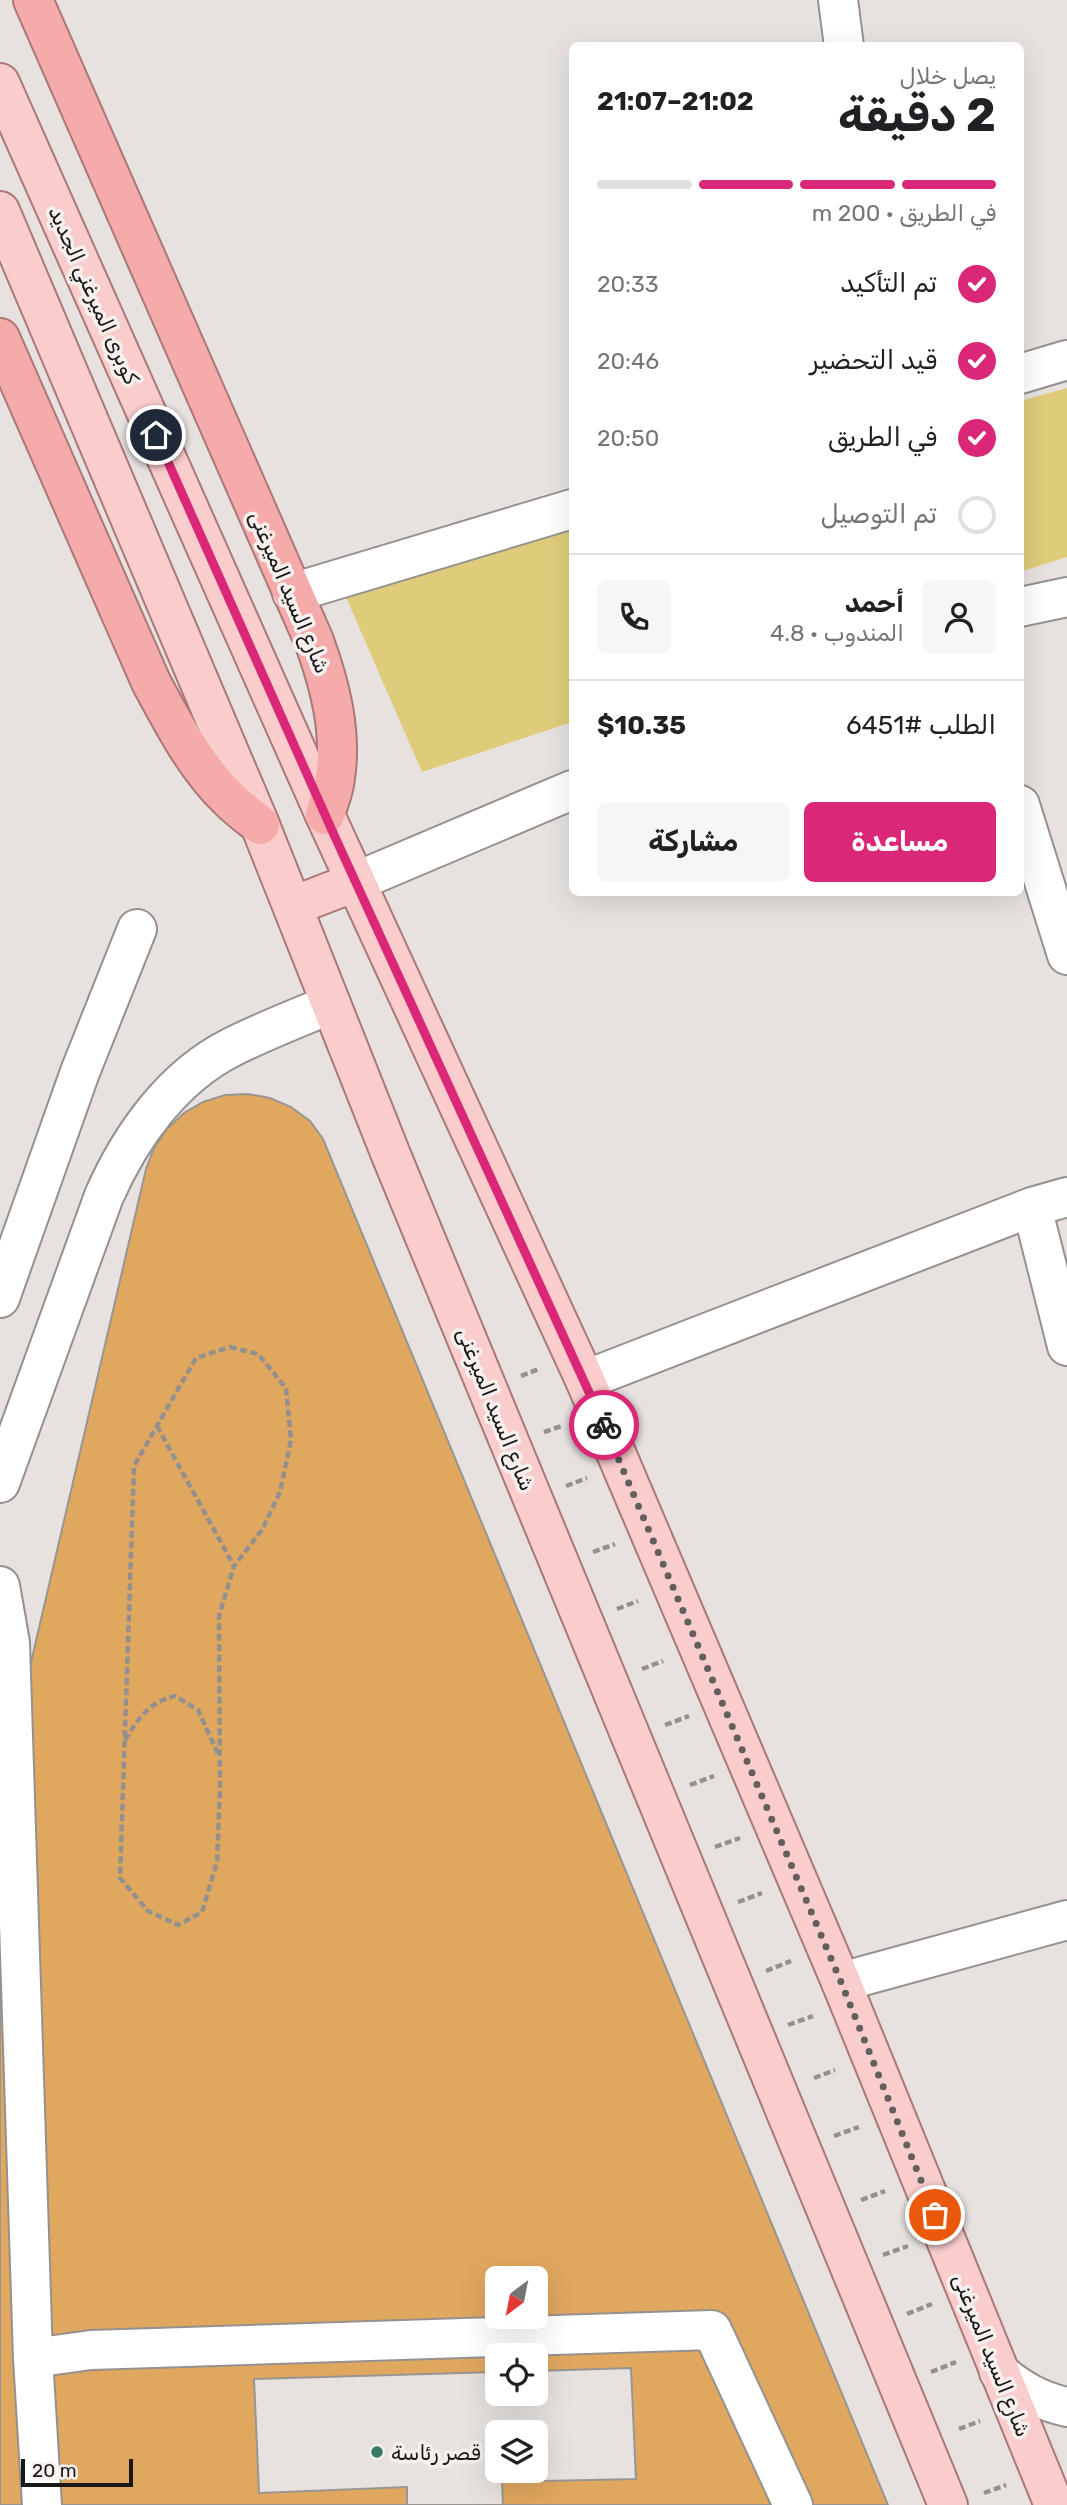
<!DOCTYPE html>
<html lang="ar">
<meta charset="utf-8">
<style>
body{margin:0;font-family:Rubik,Cairo,sans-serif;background:#f6f6f6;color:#202124;direction:rtl;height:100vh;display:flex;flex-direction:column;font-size:26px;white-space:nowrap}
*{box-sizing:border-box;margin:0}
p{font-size:23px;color:#757577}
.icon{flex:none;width:38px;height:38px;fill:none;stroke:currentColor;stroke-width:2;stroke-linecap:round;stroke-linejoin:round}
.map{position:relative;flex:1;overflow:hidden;direction:ltr}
.details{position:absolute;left:569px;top:42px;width:455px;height:854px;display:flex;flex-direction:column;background:#fff;border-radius:10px;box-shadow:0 7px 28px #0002;direction:rtl}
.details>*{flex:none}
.needle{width:46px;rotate:212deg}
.buttons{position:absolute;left:485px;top:2266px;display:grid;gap:14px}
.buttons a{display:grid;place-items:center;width:63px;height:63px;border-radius:10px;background:#fff;box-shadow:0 7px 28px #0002;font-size:35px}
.scale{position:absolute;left:21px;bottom:18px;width:112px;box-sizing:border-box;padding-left:7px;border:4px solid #1a1817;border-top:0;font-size:19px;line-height:24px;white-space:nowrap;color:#1a1817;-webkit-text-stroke:5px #f5efed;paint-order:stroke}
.pin{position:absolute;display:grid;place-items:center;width:60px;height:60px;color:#fff;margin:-30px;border:4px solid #fff;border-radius:50%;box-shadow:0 2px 7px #0007}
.courier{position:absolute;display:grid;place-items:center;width:70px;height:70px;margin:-35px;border:5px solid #db2777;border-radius:50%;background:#fff;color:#222;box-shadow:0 2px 9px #0007}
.head em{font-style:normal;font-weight:700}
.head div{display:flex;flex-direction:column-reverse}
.head{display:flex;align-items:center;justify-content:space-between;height:119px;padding:0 28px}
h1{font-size:46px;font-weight:700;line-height:52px}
.bar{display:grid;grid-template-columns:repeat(4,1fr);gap:10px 7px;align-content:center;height:84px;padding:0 28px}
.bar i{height:9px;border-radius:5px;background:#e0e0e0}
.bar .current{background:#db2777}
.bar p{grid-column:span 4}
.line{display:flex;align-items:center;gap:18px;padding:0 28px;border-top:2px solid #e0e0e0}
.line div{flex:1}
.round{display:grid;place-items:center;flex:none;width:74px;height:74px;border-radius:10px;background:#f6f6f6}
ol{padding:0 28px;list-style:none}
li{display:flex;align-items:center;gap:21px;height:77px}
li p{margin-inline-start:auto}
li .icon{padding:7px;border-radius:50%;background:#db2777;color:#fff;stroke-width:4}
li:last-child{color:#757577}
li i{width:38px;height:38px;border:4px solid #e0e0e0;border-radius:50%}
.action{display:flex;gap:14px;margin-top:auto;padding:14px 28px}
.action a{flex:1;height:80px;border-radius:10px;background:#db2777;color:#fff;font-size:28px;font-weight:700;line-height:80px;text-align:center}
.action a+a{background:#f6f6f6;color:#202124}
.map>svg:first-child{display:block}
.green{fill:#dfcc7b}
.building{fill:#e0a75f;stroke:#999592;stroke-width:2;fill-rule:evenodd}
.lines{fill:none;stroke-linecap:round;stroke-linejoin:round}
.minor-casing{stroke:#96918f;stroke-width:42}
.major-casing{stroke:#a97877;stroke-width:42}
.highway-casing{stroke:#a97877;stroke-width:42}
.path{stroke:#94908e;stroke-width:4.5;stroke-dasharray:7 3.5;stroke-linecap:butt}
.minor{stroke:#fff;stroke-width:38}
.major{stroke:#facdcd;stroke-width:38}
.highway{stroke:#f6abab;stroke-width:38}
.done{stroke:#625f5d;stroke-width:7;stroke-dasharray:0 12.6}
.route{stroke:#db2777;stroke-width:9}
.poi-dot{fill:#377867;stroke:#f5efed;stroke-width:2.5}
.labels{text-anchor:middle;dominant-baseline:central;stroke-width:7;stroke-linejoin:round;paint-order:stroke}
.street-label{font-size:21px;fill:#1a1817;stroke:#f5efed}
.poi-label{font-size:21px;fill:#1a1817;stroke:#f5efed;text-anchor:start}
</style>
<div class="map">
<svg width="1067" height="2505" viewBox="0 0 1067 2505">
<rect width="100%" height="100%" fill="#e7e2df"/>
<path class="green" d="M1067,388V557L1020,572V401Z
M572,530V722L422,772L345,595Z"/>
<path class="building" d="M248,1094L270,1098L291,1107L310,1121L323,1139L888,2505H0V1722L25,1688L146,1169L154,1148L167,1129L184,1113L203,1102L225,1095ZM497,2278H536V2317H497ZM497,2356H536V2394H497ZM497,2432H536V2471H497Z
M631,2368L636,2479L502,2482L503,2505H407V2487L259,2493L254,2379L497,2372V2394H536V2371ZM497,2432H536V2471H497Z"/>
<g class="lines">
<g class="minor-casing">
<path id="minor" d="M838,0L844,46
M1020,374L1067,360
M292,593L572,509
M1020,607L1067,597
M1020,805L1067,955
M355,882L572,790
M1032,1207L1067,1346
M0,1298L80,1072L137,929
M585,1380L1032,1207L1067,1197
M0,1483L104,1196C130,1137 172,1077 232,1047C264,1031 298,1018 331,1004
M0,1586L10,1643L33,2358
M841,1982L1067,1920
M999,2372C1020,2390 1040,2401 1067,2407
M42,2505L33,2358L91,2350L712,2330L793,2505"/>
</g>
<g class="major-casing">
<path id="major" d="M0,83L325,815L585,1380L841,1982L1054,2505
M0,211L260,825L391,1155L948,2505
M293,906L355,882"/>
</g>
<g class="highway-casing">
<path id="highway" d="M33,0L314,641C330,685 342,731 335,778C334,791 328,803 325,815
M0,338L151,682C173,723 196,768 230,800C239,809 250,817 260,825"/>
</g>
<path class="path" d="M230,1347L258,1354L286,1388L291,1440L280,1492L262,1530L234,1566L219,1616L220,1789L217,1862L202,1912L178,1925L148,1911L120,1878L134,1466L196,1358Z
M521,1376L539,1369
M157,1426L234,1566
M544,1432L562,1426
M566,1486L587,1478
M593,1552L615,1544
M617,1609L638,1601
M642,1669L663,1661
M665,1725L689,1716
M125,1740C138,1719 149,1702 175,1696L198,1710L218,1754
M690,1785L714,1776
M715,1847L740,1838
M738,1902L762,1893
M766,1971L791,1961
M788,2025L813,2016
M814,2078L835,2070
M834,2136L859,2127
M861,2200L885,2191
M883,2255L908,2246
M907,2314L932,2304
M931,2372L956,2362
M959,2429L980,2421
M984,2493L1006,2485"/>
<use href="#minor" class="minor"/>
<use href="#major" class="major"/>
<use href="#highway" class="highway"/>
</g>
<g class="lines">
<path class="done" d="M604,1425L841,1982L935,2215"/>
<path class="route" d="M156,435L335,837L604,1425"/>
</g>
<circle class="poi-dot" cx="377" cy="2452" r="7"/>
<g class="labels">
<g class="street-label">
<text transform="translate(94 295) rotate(66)">كوبرى الميرغني الجديد</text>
<text transform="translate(290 592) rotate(67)">شارع السيد الميرغنى</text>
<text transform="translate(496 1409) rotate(68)">شارع السيد الميرغنى</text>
<text transform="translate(992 2355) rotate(68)">شارع السيد الميرغنى</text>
</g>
<g class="poi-label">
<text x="391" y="2452">قصر رئاسة</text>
</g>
</g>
</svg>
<div class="buttons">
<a><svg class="needle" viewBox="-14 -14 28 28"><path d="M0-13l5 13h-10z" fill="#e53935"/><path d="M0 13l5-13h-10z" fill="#757577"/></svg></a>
<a><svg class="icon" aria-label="locate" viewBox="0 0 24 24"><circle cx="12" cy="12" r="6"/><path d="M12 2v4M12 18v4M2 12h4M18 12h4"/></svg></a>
<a><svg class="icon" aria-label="layers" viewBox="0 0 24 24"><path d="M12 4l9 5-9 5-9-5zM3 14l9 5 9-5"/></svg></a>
</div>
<div class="scale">20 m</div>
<div class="pin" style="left:935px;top:2215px;background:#ea580c"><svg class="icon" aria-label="bag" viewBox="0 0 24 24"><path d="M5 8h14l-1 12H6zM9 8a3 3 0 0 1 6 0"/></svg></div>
<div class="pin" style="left:156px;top:435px;background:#1f2937"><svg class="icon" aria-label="home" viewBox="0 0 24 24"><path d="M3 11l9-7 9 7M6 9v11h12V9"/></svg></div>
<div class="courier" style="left:604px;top:1425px"><svg class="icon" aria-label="bike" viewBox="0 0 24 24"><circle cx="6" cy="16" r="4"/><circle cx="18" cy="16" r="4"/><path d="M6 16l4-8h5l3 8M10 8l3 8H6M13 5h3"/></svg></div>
<section class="details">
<div class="head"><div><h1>2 دقيقة</h1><p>يصل خلال</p></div><em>21:02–21:07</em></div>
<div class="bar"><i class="current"></i><i class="current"></i><i class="current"></i><i></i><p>في الطريق · 200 m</p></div>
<ol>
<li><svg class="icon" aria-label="check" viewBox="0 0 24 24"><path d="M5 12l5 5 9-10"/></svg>تم التأكيد<p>20:33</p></li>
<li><svg class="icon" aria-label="check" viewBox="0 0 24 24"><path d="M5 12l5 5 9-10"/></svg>قيد التحضير<p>20:46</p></li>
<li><svg class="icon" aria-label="check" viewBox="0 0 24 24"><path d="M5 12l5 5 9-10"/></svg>في الطريق<p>20:50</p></li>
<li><i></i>تم التوصيل</li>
</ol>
<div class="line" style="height:126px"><a class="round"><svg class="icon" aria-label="person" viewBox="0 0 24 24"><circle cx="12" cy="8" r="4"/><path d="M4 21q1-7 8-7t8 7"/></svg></a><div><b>أحمد</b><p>المندوب · 4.8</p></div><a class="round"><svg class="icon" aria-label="phone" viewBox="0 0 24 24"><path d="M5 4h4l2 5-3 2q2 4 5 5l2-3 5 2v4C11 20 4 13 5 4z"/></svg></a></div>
<div class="line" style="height:91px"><div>الطلب #6451</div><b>$10.35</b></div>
<div class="action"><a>مساعدة</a><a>مشاركة</a></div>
</section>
</div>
